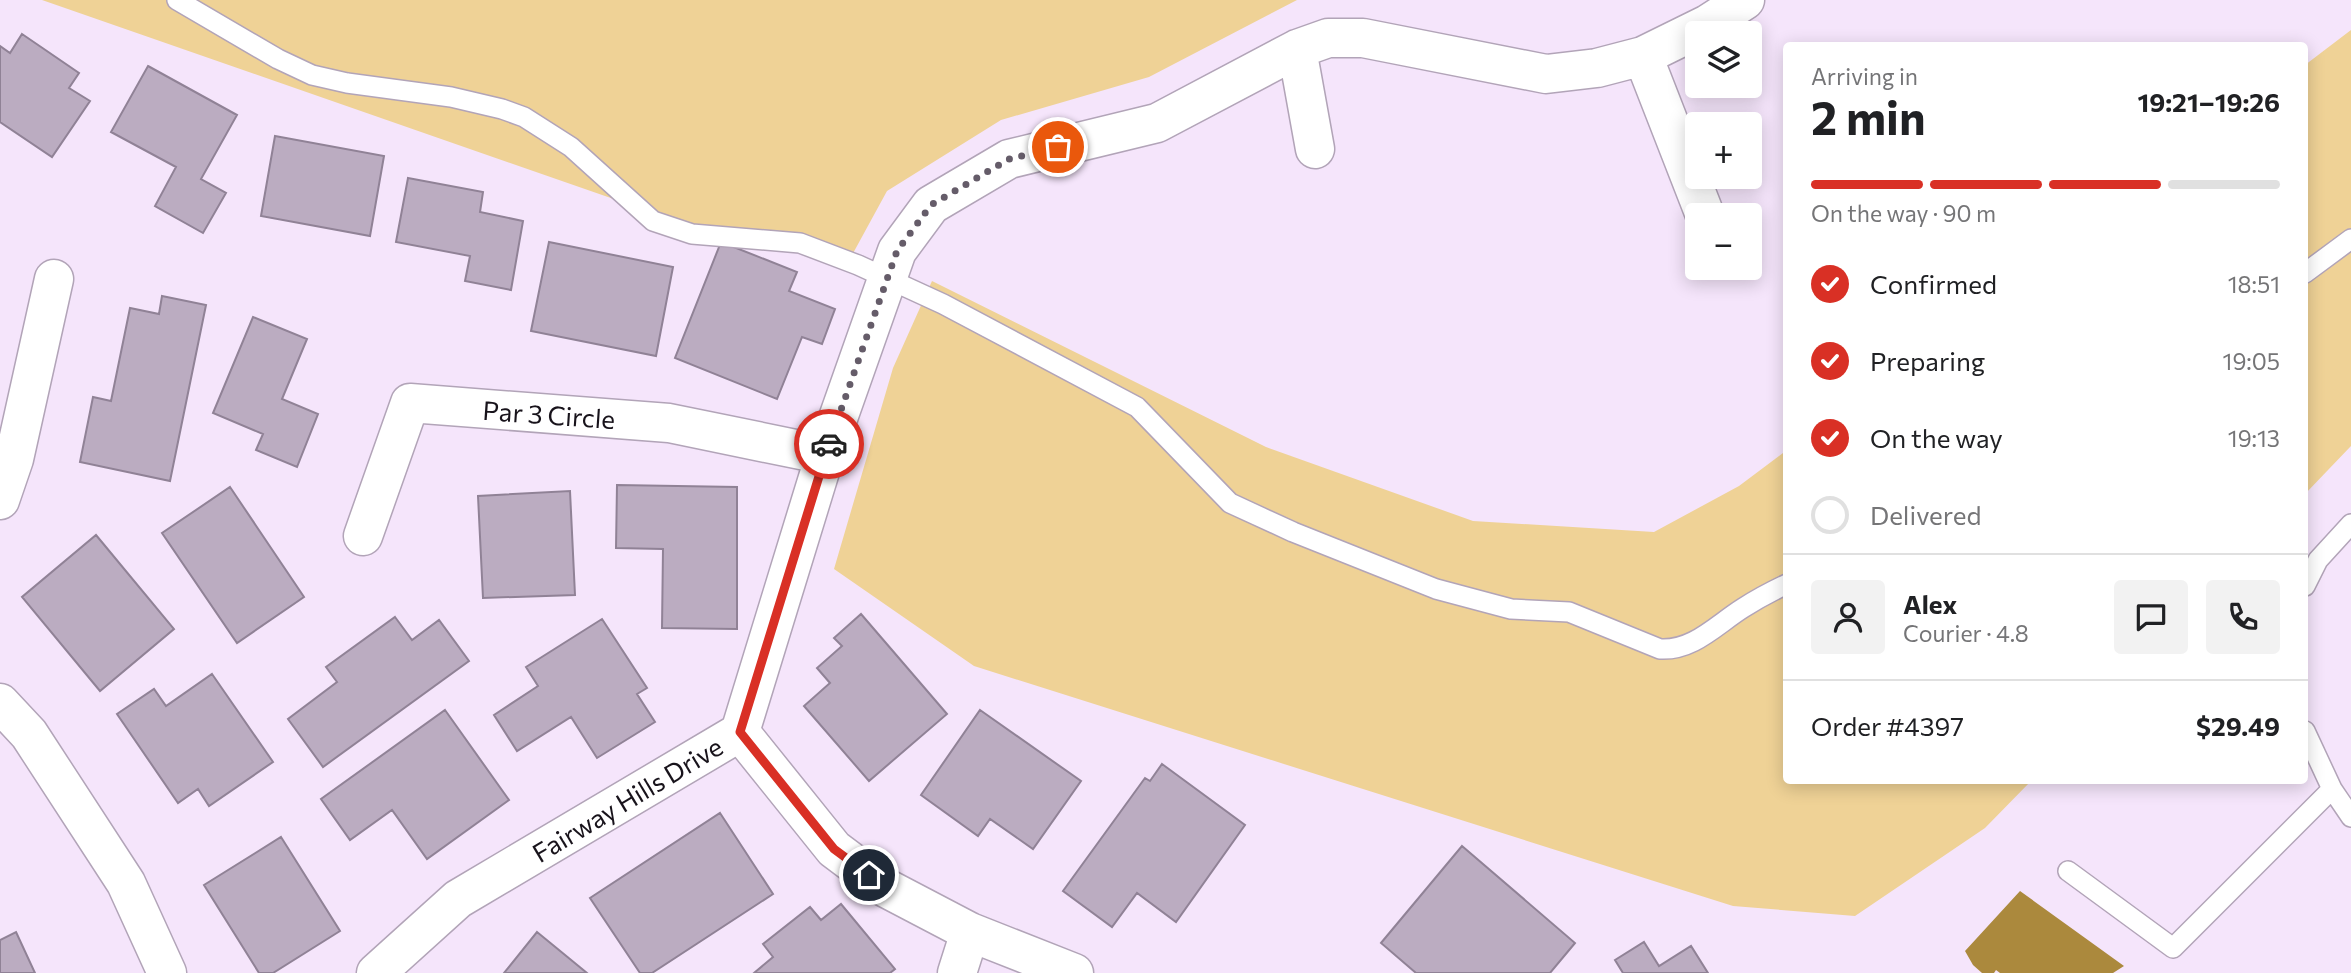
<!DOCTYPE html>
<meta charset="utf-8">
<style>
body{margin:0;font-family:Commissioner,sans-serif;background:#f2f2f2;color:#202124;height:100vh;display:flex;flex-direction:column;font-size:26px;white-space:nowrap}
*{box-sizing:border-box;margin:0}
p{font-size:23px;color:#757577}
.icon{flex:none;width:38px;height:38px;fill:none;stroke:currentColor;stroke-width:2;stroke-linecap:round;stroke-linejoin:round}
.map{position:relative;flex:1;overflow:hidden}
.drawer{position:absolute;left:1783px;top:42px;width:525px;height:742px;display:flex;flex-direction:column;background:#fff;border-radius:7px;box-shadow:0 4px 18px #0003}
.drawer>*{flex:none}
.buttons{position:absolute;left:1685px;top:21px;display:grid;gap:14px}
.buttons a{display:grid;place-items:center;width:77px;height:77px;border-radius:7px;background:#fff;box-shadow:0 4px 18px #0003;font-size:35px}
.pin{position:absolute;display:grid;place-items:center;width:60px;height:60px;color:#fff;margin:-30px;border:4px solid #fff;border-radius:50%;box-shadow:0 2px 7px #0007}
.courier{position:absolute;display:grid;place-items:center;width:70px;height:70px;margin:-35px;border:5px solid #d93025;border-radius:50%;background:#fff;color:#222;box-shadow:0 2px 9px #0007}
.overview em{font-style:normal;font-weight:700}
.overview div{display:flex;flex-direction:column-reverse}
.overview{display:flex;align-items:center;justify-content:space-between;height:119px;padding:0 28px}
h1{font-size:46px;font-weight:700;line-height:52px}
.bar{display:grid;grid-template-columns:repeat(4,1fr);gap:10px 7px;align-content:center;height:84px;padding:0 28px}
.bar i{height:9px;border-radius:5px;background:#e0e0e0}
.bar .selected{background:#d93025}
.bar p{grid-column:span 4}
.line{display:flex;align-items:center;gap:18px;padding:0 28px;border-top:2px solid #e0e0e0}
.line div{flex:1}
.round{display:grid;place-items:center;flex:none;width:74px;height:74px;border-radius:7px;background:#f2f2f2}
ol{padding:0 28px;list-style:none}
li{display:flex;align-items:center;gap:21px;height:77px}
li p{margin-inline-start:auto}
li .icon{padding:7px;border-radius:50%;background:#d93025;color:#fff;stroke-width:4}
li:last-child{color:#757577}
li i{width:38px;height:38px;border:4px solid #e0e0e0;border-radius:50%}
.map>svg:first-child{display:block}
.green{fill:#efd296}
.water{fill:#ab893d}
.building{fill:#bbacc1;stroke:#908296;stroke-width:2}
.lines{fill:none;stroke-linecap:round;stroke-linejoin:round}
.service-casing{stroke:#b2a4b8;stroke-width:22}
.minor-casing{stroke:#b2a4b8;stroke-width:41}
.service{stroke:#fff;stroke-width:19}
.minor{stroke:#fff;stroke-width:38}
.done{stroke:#655c69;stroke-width:7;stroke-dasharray:0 12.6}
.route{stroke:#d93025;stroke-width:9}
.labels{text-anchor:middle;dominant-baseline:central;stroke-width:6;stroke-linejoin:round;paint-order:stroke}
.street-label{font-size:26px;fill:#18131b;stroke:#fff}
</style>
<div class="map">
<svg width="2351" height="973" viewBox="0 0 2351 973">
<rect width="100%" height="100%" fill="#f5e5fb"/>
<path class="green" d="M42,0H1297L1149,77L1001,120L887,191L851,257L697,228Z
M2351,30V446L2305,494V65Z
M932,281L1266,447L1473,521L1654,532L1739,486L1787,450V780L2031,781L1985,828L1855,916L1733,906L974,666L834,569L893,368Z"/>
<path class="water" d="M2020,891L2124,966L2113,973H2000L1996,970L1994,973H1982L1973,965L1965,951Z"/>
<path class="building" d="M22,34L79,73L69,88L90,101L52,157L0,122V46L10,53Z
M148,66L237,115L201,179L226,193L203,233L155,206L176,167L111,132Z
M275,136L384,156L370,236L261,216Z
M408,178L483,192L480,212L523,221L511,290L465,281L470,256L396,242Z
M549,242L673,267L656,356L531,331Z
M721,242L797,272L789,291L835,309L822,344L802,337L777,399L675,358Z
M162,296L206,305L170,481L80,462L93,397L111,401L130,308L159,314Z
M253,317L307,339L282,399L318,414L297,467L256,450L263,434L213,413Z
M617,485L737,487V629L662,628L663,549L616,548Z
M230,487L304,597L237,643L162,533Z
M570,491L575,595L483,598L478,496Z
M96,535L174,629L100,691L22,597Z
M861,614L947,714L869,781L804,706L830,683L817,668L842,646L834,638Z
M395,617L412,640L439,620L469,661L323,767L288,719L337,682L326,667Z
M602,619L647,688L637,694L655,722L597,758L571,717L517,751L494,715L538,686L526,667Z
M212,674L273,762L209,806L198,789L178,803L117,714L154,689L166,706Z
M445,710L509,800L427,859L392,810L350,840L321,799Z
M980,710L1081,781L1033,849L990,819L978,836L921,795Z
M1162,764L1245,825L1176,922L1137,893L1112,927L1063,891L1145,778L1150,781Z
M720,813L773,894L652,973H640L590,898Z
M281,837L340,931L273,973H259L204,885Z
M1462,846L1575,943L1550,973H1416L1381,943Z
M841,904L895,969L890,973H754L773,957L763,944L810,907L821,920Z
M16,932L35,973H0V940Z
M537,932L587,973H504Z
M1644,942L1659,966L1691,946L1708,973H1623L1615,960Z"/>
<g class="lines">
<g class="service-casing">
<path id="service" d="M177,0L278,59L312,75L347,83L451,97L502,109L524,117L571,147L653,221L692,234L800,243L858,265L943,304L1137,407L1230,503L1293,532L1436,589L1511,609L1569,612L1660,649C1693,651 1716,625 1743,608C1757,599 1772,591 1787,584
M2305,273L2351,239
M2305,586L2318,560L2351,524
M2305,731L2332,789L2351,817
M2068,871L2173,948L2332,789"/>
</g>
<g class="minor-casing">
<path id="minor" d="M1297,49L1315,149
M1643,56L1705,215
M0,500L14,459L54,279
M363,536L410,403L669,423L825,455
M0,703L29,734L126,883L167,973
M740,732L834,849L886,888L970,932L1074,973
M376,973L458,899L740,732L825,455L897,251L931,205L1009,159L1157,123L1297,49L1328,38H1363L1546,74L1597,68L1643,56L1708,24L1745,0
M957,973L970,932"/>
</g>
<use href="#service" class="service"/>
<use href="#minor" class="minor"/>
</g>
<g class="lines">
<path class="done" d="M829,444L897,251L931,205L1009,159L1058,147"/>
<path class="route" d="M829,444L740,732L834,849L869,875"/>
</g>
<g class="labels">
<g class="street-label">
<text transform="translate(549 414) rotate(4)">Par 3 Circle</text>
<text transform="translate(627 799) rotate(-31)">Fairway Hills Drive</text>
</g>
</g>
</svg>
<div class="buttons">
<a><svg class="icon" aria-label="layers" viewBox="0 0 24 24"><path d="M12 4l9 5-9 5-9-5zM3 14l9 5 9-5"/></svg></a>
<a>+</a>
<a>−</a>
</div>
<div class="pin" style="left:1058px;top:147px;background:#ea580c"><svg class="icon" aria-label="bag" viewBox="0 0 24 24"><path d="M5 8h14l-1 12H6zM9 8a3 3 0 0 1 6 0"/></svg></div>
<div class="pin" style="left:869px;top:875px;background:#1f2937"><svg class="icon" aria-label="home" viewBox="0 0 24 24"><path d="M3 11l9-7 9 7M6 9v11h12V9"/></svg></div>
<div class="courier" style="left:829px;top:444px"><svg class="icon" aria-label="car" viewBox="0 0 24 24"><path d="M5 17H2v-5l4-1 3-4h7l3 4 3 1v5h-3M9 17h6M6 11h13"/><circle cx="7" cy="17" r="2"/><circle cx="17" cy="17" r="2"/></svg></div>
<section class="drawer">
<div class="overview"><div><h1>2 min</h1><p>Arriving in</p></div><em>19:21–19:26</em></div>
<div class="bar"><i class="selected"></i><i class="selected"></i><i class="selected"></i><i></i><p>On the way · 90 m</p></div>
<ol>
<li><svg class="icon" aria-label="check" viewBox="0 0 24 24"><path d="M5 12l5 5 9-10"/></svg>Confirmed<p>18:51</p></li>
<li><svg class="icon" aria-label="check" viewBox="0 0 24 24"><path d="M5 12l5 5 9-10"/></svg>Preparing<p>19:05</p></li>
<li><svg class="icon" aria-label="check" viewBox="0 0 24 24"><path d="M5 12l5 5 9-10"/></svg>On the way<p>19:13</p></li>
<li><i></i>Delivered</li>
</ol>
<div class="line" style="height:126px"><a class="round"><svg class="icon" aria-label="person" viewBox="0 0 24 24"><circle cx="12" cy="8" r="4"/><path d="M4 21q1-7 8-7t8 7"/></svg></a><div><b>Alex</b><p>Courier · 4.8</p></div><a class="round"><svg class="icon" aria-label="chat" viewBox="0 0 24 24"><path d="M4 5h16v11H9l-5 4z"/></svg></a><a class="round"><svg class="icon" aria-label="phone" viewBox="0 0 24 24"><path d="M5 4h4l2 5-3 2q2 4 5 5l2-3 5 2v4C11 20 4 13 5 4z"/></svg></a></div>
<div class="line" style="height:91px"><div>Order #4397</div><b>$29.49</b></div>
</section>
</div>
